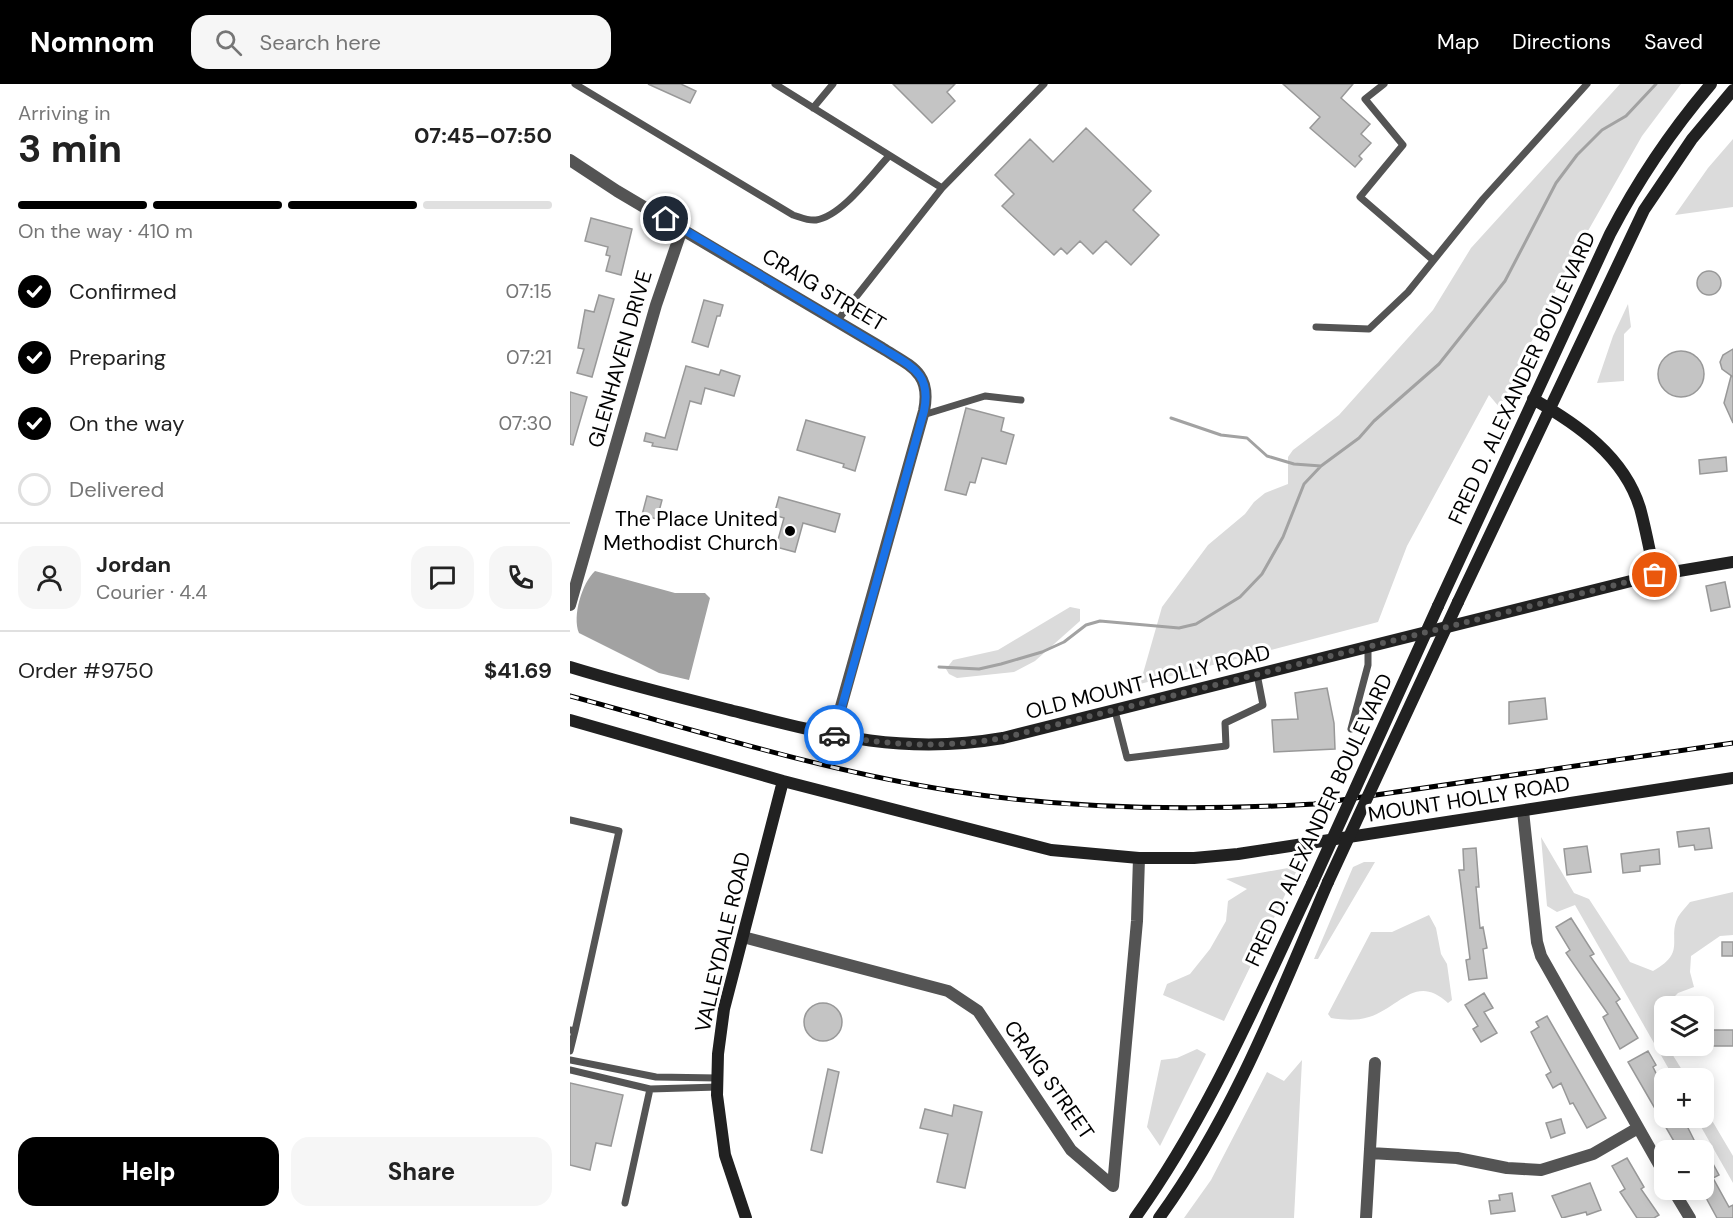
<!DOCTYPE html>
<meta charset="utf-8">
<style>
body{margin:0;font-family:"DM Sans",sans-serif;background:#f6f6f6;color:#222;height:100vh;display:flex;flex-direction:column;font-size:22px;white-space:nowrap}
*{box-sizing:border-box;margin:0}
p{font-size:20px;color:#767676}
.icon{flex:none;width:33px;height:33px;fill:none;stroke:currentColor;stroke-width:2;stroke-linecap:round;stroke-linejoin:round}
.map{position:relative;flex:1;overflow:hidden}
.sheet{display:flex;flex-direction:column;background:#fff;width:570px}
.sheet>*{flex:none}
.tools{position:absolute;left:1084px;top:912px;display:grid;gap:12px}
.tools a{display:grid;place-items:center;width:60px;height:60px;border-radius:12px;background:#fff;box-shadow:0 3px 15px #0003;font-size:30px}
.pin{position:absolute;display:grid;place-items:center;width:51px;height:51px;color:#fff;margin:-26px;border:3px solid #fff;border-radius:50%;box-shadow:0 2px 6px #0007}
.courier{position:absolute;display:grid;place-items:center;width:60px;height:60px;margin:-30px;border:4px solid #1a73e8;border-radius:50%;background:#fff;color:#222;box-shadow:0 2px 8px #0007}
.summary em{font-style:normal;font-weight:700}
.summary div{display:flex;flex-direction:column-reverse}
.summary{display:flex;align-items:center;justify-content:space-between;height:102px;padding:0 18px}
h1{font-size:39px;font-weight:700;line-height:45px}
.bar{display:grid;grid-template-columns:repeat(4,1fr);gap:9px 6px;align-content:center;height:72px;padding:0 18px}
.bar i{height:8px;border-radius:4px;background:#e0e0e0}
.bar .active{background:#000}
.bar p{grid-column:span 4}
.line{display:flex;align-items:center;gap:15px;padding:0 18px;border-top:2px solid #e0e0e0}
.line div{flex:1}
.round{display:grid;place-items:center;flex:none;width:63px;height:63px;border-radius:18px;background:#f6f6f6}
ol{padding:0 18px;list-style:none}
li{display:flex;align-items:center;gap:18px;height:66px}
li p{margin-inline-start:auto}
li .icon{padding:6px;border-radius:50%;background:#000;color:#fff;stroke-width:4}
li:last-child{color:#767676}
li i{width:33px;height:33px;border:3px solid #e0e0e0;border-radius:50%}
.action{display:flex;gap:12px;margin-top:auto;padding:12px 18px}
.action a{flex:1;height:69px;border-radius:18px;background:#000;color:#fff;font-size:24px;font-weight:700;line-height:69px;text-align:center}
.action a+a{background:#f6f6f6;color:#222}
header{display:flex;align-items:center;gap:36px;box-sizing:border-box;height:84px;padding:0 30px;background:#000;color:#fff}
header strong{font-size:28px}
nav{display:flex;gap:33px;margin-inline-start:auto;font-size:21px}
.search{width:420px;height:54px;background:#f6f6f6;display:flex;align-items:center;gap:15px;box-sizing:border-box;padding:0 21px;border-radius:18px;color:#767676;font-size:22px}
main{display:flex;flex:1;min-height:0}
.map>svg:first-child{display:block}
.green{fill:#dbdbdb}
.water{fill:#a2a2a2}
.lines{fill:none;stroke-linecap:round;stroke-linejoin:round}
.stream{stroke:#a2a2a2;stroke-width:3}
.building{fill:#c4c4c4;stroke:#989898;stroke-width:1.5}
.lane{stroke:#545454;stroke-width:7}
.street{stroke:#545454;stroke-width:12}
.secondary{stroke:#212121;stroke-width:12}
.rail-casing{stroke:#000;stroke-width:5}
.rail{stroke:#fff;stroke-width:3;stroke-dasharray:9;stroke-linecap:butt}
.secondary-bridge{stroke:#212121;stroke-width:12}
.done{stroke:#595959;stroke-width:6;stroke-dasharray:0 10.8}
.route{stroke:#1a73e8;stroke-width:8}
.poi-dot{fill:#000;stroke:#fff;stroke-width:2}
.labels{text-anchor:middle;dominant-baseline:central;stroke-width:6;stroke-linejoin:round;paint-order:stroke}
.street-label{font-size:21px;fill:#000;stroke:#fff}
.poi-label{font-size:21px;fill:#000;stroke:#fff;text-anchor:end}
</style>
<header>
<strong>Nomnom</strong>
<div class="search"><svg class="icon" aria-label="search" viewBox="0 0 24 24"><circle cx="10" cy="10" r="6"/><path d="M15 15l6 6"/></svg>Search here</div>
<nav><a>Map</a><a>Directions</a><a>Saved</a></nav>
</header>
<main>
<section class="sheet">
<div class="summary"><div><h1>3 min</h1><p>Arriving in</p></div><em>07:45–07:50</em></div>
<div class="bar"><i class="active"></i><i class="active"></i><i class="active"></i><i></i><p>On the way · 410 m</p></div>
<ol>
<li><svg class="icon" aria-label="check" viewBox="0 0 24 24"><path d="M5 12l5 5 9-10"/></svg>Confirmed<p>07:15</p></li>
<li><svg class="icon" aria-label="check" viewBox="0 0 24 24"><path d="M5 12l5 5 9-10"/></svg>Preparing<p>07:21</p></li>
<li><svg class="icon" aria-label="check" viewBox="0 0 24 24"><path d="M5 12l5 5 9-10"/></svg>On the way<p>07:30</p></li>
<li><i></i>Delivered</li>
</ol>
<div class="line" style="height:108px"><a class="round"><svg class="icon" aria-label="person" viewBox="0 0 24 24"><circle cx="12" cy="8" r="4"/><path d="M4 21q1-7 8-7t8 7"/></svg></a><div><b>Jordan</b><p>Courier · 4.4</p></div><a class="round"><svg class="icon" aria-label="chat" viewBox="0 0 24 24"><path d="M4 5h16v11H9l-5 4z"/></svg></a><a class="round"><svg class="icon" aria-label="phone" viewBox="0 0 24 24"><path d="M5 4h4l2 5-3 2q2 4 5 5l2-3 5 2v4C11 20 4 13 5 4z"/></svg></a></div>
<div class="line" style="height:78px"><div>Order #9750</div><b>$41.69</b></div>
<div class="action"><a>Help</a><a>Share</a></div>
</section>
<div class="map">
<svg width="1163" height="1134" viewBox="0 0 1163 1134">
<rect width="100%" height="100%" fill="#fff"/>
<path class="green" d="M1050,0H1111L1072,52L994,189L930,324L919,311L837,462L808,538L570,600L592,523L638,461L675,430L684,418L695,409L718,400V373L723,366L769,331L863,226L901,164Z
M1163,55V123L1105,131L1138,84Z
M1058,220L1061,243L1054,250V297L1027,299L1043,252Z
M500,523L510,525V537L465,577L444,588L387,594L379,590L376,585L383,576L428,566Z
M971,753L1004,809L1019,815L1060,878L1083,887C1117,868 1097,856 1108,833C1111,828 1116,823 1120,818L1163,808V851L1150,852L1121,872L1120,888L1124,903L1108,909L1095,922V937L1091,952L1117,994H1104L1005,821L987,828L977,822Z
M794,778H805L748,875H744L783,783Z
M729,782L654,937L593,911L597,900L620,890L640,865L656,837L658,817L677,805L656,795Z
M859,831L866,844L871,870L877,880L882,916L878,919C846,889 830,923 799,933C786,937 774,936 761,934L758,930L801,848H822Z
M627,965L636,970L590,1062L577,1043L591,976L607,974Z
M732,976L724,1134H614L641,1096L697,988L714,997Z
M1134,1023L1163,1072V1099L1126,1034H1134Z"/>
<path class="water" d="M25,487L105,509H135L140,514L119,596L89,589L9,549C2,532 12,499 25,487Z"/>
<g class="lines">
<path class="stream" d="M601,334L651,351L677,354L697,372L724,380L751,382
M369,583L409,585L431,580L472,568L494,558L516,541L530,537L609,544L626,540L670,513L692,490L713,453L734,400L751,382L789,354L804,337L869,280L935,197L986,99L1007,71L1032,46L1056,32L1086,0"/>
</g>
<path class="building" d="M78,0H111L126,7L120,19Z
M323,0H385L377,8L385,17L362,39Z
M713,0H783L771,14L800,40L791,50L801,59L789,72L792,75L785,83L740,44L750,33Z
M516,44L581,107L563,126L589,151L561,181L536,157L523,170L510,157L497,170L491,164L484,171L432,122L444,110L425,91L460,55L483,78Z
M21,134L62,145L51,191L36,187L40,172L36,171L38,163L15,157Z
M1127 199a12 12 0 1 1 24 0a12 12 0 1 1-24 0Z
M29,211L44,215L22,293L7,289L14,265L8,264L15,226L24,228Z
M134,216L153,221L150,232H147L138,263L122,258Z
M1163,265V293L1152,285L1150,278L1153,271Z
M1088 290a23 23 0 1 1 46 0a23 23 0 1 1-46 0Z
M116,282L149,291L151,286L170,292L164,312L135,304L131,320L120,317L107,366L82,362L83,359L74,357L76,349L95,354Z
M1161,292L1163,293V339L1154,319Z
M0,308L17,313L3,361L0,360Z
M396,324L434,334L431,347L444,351L436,380L412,374L405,399L400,398L396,411L375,406Z
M236,336L295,353L285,387L273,383L274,380L227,366Z
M1156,373L1157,387L1130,390L1129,376Z
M77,412L92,416L87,435L72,431Z
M209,413L270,430L265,448L233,439L225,468L206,463L214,434L204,431Z
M1155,498L1160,523L1141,527L1136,502Z
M757,604L764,639L765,665L704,668L702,636L728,635L725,609Z
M975,614L977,635L939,640V618Z
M1139,744L1142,764L1125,766L1124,761L1109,763L1107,748Z
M1017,762L1021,788L997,791L994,765Z
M906,764L909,803H906L910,844L913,843L917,864L913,865L917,894L899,896L896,876L900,875L889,786H894L893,765Z
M1089,765L1090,780L1070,782V787L1053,789L1051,770Z
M1001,834L1024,870L1020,872L1050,915L1046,918L1068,954L1050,965L1033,933L1038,930L996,869L1000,866L986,843Z
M1152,858H1163V872H1152Z
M914,909L923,924L914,928L927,949L911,958L903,945L908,942L895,921Z
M234 938a19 19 0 1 1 38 0a19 19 0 1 1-38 0Z
M977,932L1036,1034L1017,1044L1003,1019L1000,1020L991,999L983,1004L976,991L981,988L961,948L969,943L966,938Z
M1136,946H1163V962H1137Z
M1078,967L1086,981L1083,983L1095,1008V1034H1113L1129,1066H1109L1058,978Z
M258,985L269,988L252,1069L241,1066Z
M0,999L53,1011L41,1062L26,1059L20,1086L0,1081Z
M384,1021L412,1028L395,1104L367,1098L378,1050L350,1044L355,1025L382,1032Z
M991,1035L995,1049L981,1054L976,1039Z
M1057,1074L1074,1103L1071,1105L1089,1131L1084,1134H1067L1050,1108L1055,1105L1042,1082Z
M1134,1076L1137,1081L1142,1078L1149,1091L1143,1094L1159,1123L1163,1121V1134H1147L1134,1110Z
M1020,1099L1031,1126L1017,1131L1016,1128L992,1134L982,1112Z
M942,1109L945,1127L921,1130L919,1117L930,1116L929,1111Z"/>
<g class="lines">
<path class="lane" d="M5,0L223,131C230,133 238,137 246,136C272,132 301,91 319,72
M205,0L372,104
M814,0L795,15L833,61L790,113L863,176
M243,24L263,0
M267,237L372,104L474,0
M746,243L799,245L838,208L913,115L1017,0
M353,331L415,312L451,316
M545,627L557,674L656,662L655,639L693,621L687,590
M781,645L798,581V563
M0,736L49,747L5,947
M0,946L5,947L0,967
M0,976L86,993L148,994
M0,986L80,1005L148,1003
M55,1119L80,1005"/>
<path class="street" d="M0,76L47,107L312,264C340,282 362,288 354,327L263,651
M0,521L86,221L112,145
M953,727L967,858L971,872L1095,1091
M173,853L378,907L408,927L501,1066L543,1102L567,837L569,774
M800,1069L887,1074L937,1084L971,1086L1023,1070L1068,1044
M1103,1106L1120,1134
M796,1134L805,979"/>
<path class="secondary" d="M963,315C1007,340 1054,372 1070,424C1076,446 1080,469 1085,491
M888,518L1074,126L1122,55L1163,6
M868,522L1040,150C1068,96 1101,47 1141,0
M0,583C55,600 112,614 168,628C262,652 335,671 433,654L1085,491L1163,478
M0,636L213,697L481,766L569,774H624L668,770L1163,694
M176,1134L155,1071L147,1011L148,970L154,925L213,697
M565,1134C639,1031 688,914 742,800
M589,1134C663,1032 709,913 758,798"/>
<g class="rail-casing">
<path id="rail" d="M0,612C126,646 253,687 383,707C503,726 623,727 744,720L1163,659"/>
</g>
<use href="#rail" class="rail"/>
<path class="secondary-bridge" d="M758,798L888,518
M742,800L868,522"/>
</g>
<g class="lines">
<path class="done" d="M264,651C322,662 375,664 433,654L1085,491"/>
<path class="route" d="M96,135L312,264C340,282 362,288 354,327L264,651"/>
</g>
<circle class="poi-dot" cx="220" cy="447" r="6"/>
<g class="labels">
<g class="street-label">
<text transform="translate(254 206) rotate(31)">CRAIG STREET</text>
<text transform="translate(50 275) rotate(-74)">GLENHAVEN DRIVE</text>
<text transform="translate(952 294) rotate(-65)">FRED D. ALEXANDER BOULEVARD</text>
<text transform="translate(578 598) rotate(-14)">OLD MOUNT HOLLY ROAD</text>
<text transform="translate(899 715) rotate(-9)">MOUNT HOLLY ROAD</text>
<text transform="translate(749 736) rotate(-65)">FRED D. ALEXANDER BOULEVARD</text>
<text transform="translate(153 858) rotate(-77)">VALLEYDALE ROAD</text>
<text transform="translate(479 996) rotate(55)">CRAIG STREET</text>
</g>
<g class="poi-label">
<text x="208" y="435">The Place United<tspan x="208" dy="24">Methodist Church</tspan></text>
</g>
</g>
</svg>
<div class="tools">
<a><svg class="icon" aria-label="layers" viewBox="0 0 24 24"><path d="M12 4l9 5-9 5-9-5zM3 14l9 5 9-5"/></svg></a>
<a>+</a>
<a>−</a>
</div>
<div class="pin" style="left:1085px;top:491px;background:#ea580c"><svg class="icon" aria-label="bag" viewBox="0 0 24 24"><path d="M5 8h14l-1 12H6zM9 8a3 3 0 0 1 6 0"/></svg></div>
<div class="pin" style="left:96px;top:135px;background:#1f2937"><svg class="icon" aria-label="home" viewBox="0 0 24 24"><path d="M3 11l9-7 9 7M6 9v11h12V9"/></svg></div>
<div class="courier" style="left:264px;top:651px"><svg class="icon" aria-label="car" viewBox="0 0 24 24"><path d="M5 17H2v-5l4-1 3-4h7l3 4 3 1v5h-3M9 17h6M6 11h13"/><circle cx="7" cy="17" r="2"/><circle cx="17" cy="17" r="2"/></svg></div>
</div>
</main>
